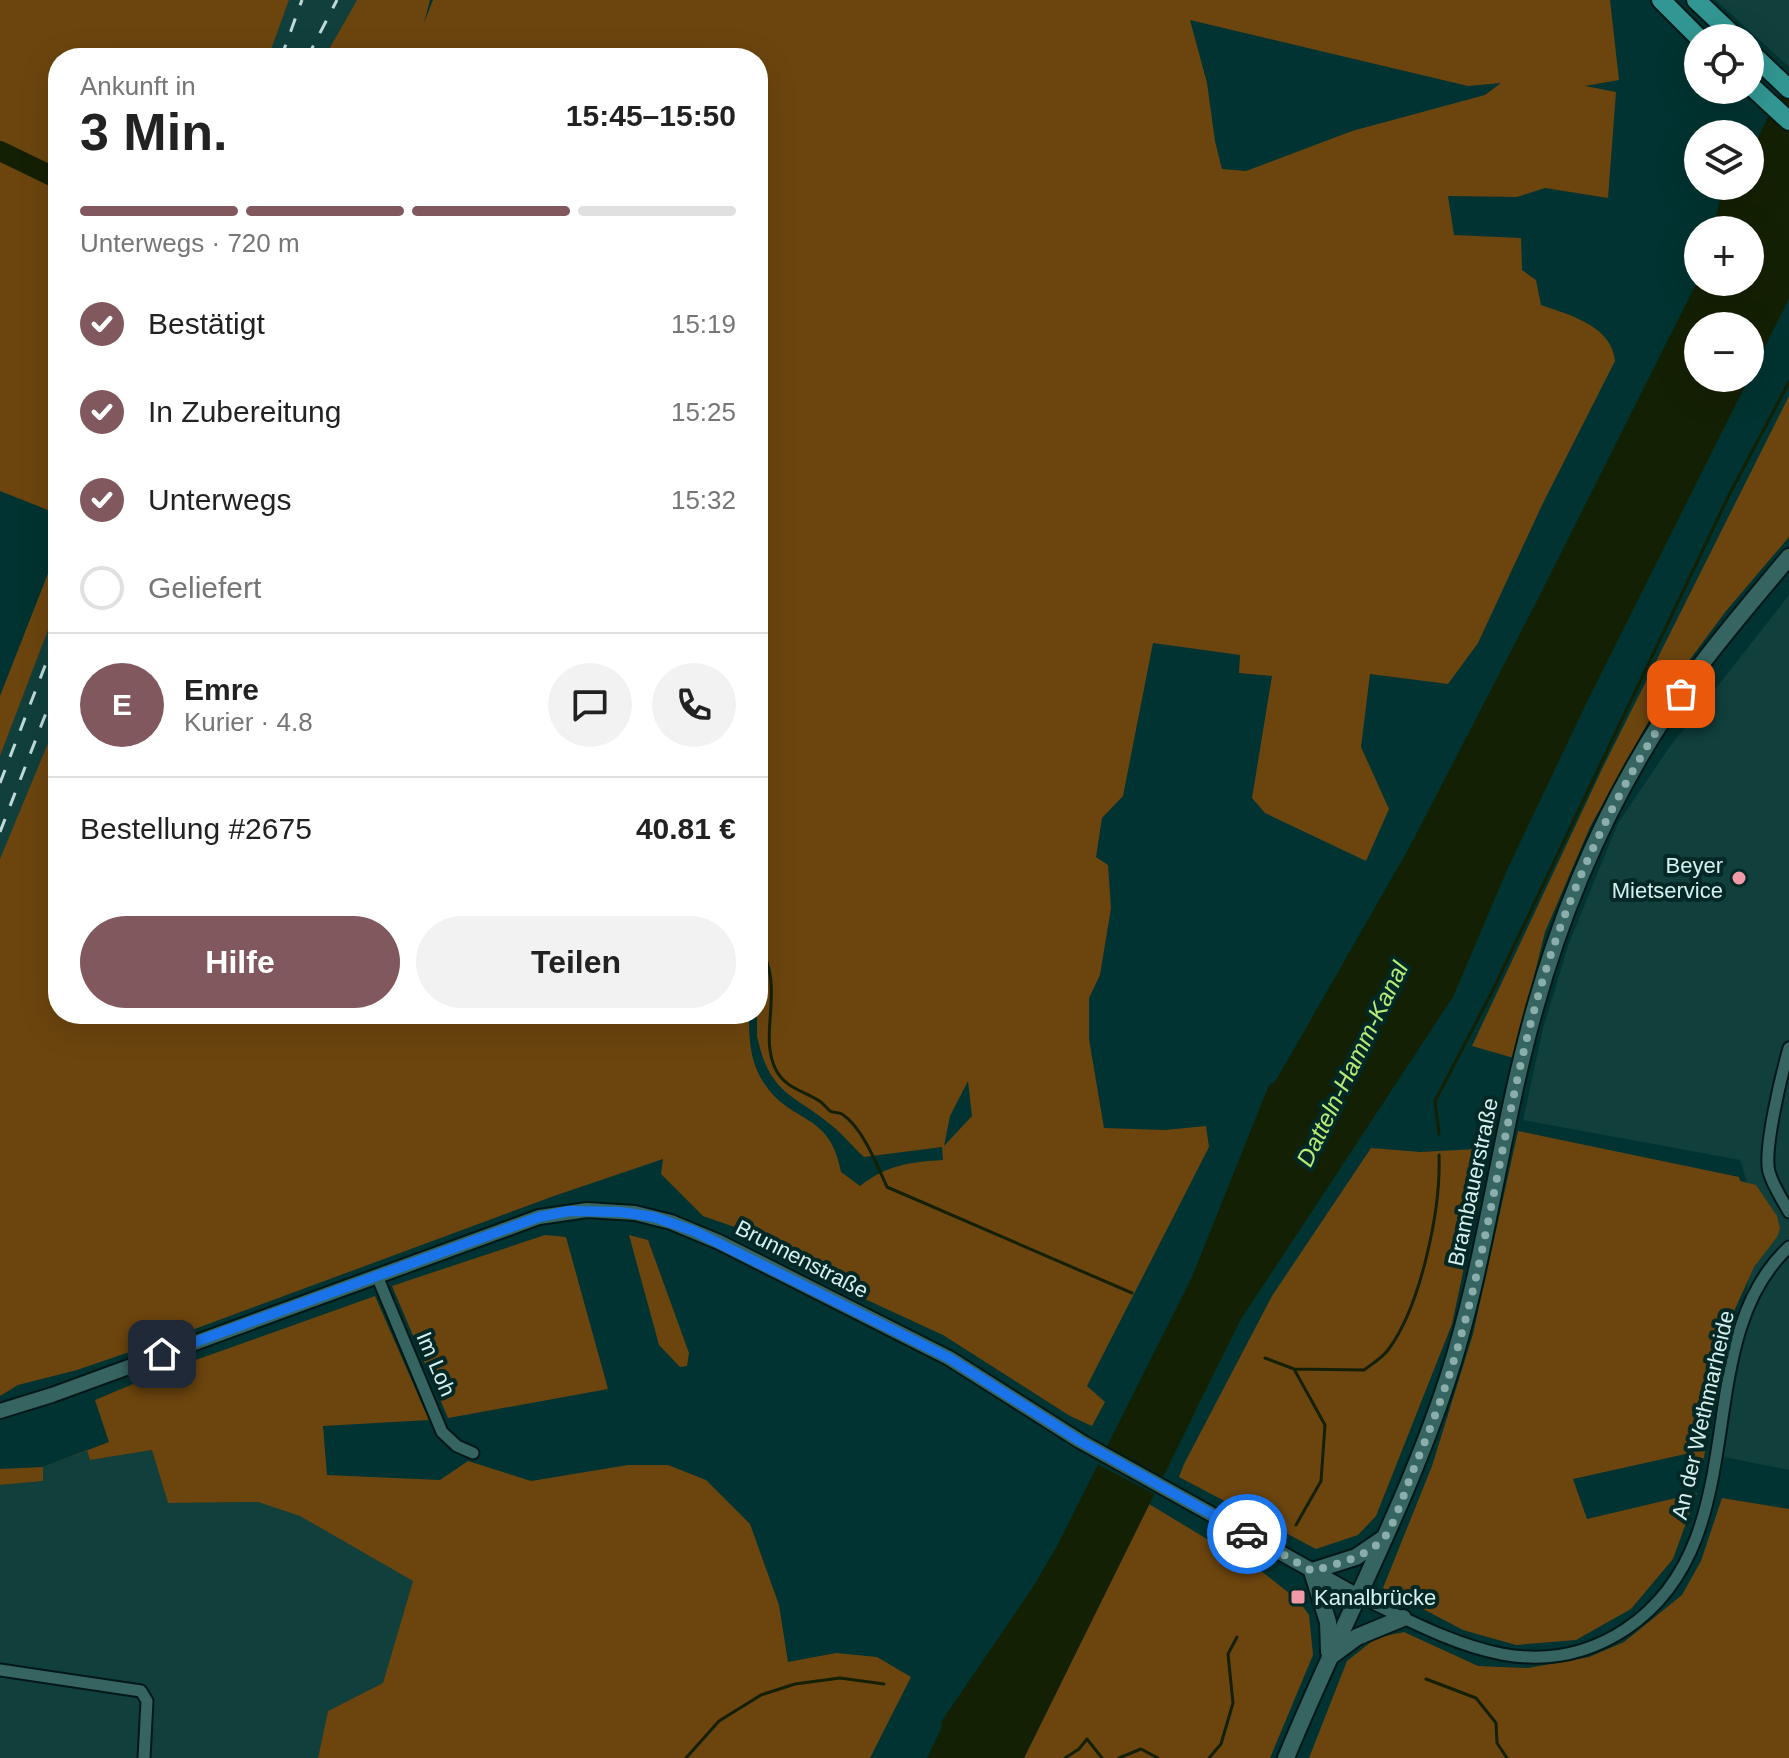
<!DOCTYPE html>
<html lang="de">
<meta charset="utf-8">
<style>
body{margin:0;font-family:Arial,sans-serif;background:#f2f2f2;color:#222;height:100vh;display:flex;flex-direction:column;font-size:30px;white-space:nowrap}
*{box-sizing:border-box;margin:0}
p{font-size:26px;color:#767676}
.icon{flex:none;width:44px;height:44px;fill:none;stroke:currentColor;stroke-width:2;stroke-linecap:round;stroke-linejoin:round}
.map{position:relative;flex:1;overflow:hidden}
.drawer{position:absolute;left:48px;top:48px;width:720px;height:976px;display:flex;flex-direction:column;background:#fff;border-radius:32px;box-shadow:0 8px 32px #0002}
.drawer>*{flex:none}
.tools{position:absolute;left:1684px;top:24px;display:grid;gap:16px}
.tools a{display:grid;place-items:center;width:80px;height:80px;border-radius:50%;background:#fff;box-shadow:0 8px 32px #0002;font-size:40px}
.pin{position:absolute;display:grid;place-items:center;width:68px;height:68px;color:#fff;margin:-34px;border-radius:16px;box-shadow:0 4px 12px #0006}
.courier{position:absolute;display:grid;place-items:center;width:80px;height:80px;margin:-40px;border:6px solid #1a73e8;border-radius:50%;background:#fff;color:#222;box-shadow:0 2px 10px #0007}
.summary em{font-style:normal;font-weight:700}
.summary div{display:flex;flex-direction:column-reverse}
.summary{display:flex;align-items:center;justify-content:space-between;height:136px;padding:0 32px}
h1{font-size:52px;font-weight:700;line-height:60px}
.bar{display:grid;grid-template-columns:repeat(4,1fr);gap:12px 8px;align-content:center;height:96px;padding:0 32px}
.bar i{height:10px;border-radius:6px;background:#e0e0e0}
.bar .current{background:#80585e}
.bar p{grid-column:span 4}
.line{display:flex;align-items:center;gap:20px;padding:0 32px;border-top:2px solid #e0e0e0}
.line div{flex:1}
.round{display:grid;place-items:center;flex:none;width:84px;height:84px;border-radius:42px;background:#f2f2f2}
ol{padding:0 32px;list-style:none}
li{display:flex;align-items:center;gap:24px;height:88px}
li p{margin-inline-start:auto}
li .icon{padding:8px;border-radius:50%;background:#80585e;color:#fff;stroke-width:4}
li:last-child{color:#767676}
li i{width:44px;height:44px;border:4px solid #e0e0e0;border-radius:50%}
.cta{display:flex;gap:16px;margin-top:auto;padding:16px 32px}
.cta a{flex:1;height:92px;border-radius:48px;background:#80585e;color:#fff;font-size:32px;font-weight:700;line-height:92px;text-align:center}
.cta a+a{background:#f2f2f2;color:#222}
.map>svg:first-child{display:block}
.built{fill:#103f3c}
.green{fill:#6c450e;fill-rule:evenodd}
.water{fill:#142004}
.pier{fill:#003331}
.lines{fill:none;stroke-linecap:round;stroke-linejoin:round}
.stream{stroke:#142004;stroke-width:3}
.river{stroke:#142004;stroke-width:20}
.minor-casing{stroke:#011817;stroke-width:15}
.tertiary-casing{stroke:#011817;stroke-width:18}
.secondary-casing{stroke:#011817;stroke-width:20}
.primary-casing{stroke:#011817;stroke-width:22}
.minor{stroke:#366461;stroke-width:11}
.tertiary{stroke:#366461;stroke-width:14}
.secondary{stroke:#366461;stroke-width:16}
.primary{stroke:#329792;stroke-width:18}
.rail{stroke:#bedad8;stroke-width:3;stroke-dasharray:14 14;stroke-linecap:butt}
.done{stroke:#8caeab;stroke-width:8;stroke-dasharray:0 14.4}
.route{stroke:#1a73e8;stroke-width:10}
.poi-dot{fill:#f39aa8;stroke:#032826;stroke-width:3}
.labels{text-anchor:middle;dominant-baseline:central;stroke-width:8;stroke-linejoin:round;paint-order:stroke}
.poi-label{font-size:22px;fill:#d7f0ed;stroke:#032826;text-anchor:end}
.street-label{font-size:22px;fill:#d7f0ed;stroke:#032826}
.water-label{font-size:24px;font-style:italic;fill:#b5ec75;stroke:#032826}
</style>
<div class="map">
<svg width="1789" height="1758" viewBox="0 0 1789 1758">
<rect width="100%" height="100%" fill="#003331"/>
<path class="built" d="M289,0H357L324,58H268Z
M1716,0H1789V67L1720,4Z
M1789,595V1470L1724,1457L1757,1215L1740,1160L1523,1120L1543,1028L1569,943L1618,823L1668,749Z
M58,604V719L0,860V756Z
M87,1450L90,1460L152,1450L168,1503L258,1502L301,1516L413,1581L383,1683L328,1711L318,1758H0V1485L43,1481L42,1467Z"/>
<path class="green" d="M0,0H289L268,58H58V514L0,491Z
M357,0H430L424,23L433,0H1610L1619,80L1585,86L1616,92L1608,198L1545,188L1517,197L1448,196L1454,235L1521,238L1522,270L1536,280L1541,305C1570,315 1612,326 1615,361L1543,503L1478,643L1448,684L1370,674L1361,747L1389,809L1366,861L1265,813L1252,798L1272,676L1239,673L1240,655L1153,643L1123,796L1102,818L1096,857L1108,865L1111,908L1100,975L1089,998V1039L1104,1128L1165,1130L1206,1126L1209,1147L1087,1386L1105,1402L1092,1426L1070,1416L943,1335L765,1253L762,1243L772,1240L703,1216L661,1174L663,1159L554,1196L176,1336L77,1370L18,1385L0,1396V859L58,719V1014H749C749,1040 750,1064 766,1086C794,1125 830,1112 841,1172L860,1186C887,1165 910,1162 943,1160L942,1147L864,1157C855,1149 847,1139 837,1130C796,1093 770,1098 757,1036L758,58H324ZM1190,20L1468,86L1501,83L1485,95L1352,131L1246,171L1222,169L1215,141L1207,83ZM968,1081L972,1116L944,1146L950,1116Z
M1789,396V537L1726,611L1662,697L1590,827L1545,932L1514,1058L1472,1046L1602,769Z
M58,548V604L0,756V696Z
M1518,1131L1739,1177L1740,1181L1756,1185L1777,1216L1780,1229L1777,1237L1754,1267L1735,1309L1725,1347L1701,1472L1688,1473L1690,1453L1573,1479L1587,1519L1697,1493L1673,1559L1631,1609L1576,1640L1516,1645L1463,1630L1383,1588L1432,1466L1473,1334Z
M1371,1148L1420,1152L1477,1149L1488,1154L1452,1324L1376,1516L1358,1535L1316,1549L1179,1477L1184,1464L1272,1296Z
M545,1235L566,1237L608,1389L448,1418L392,1286Z
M629,1235L648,1240L689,1353L687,1366L680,1367L659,1345Z
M375,1296L429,1420L323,1426L327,1475L440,1480L468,1461L531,1481L628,1465H668L706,1480L750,1524L779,1605L788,1662L836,1653L877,1657L911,1677L870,1758H318L328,1711L383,1683L413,1581L300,1516L258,1502L168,1503L152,1450L90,1460L87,1450L43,1467V1481L0,1485V1469L43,1467L109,1442L95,1400L159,1373Z
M1722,1498L1789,1509V1758H1309L1347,1661L1376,1638L1404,1632L1478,1666L1528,1668L1589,1657L1624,1642L1682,1595L1701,1561Z
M1149,1504L1265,1574L1299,1601L1309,1615L1313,1655L1270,1758H1024Z"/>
<path class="water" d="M1789,76V299L1750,376V326H1698V378H1749L1585,706L1507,870L1453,997L1241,1319L1024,1758H927L942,1727L941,1722L1031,1590L1056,1548L1192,1277L1269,1085L1275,1082L1409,848L1539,597L1698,280V282H1750V230H1713L1723,186H1750V153Z"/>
<path class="pier" d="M1104,1446L1167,1479L1158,1496L1095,1463Z"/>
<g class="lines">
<path class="stream" d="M758,943C787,988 757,1033 776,1070C786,1089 805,1091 821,1102C822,1103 829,1110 830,1111C833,1113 838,1112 842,1114C863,1128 877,1165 887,1187L1132,1293
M1439,1134L1435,1101L1493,990L1729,495L1789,382
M1265,1358L1294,1369L1364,1370C1372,1364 1382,1358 1388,1350C1421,1306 1441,1209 1439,1155
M1294,1369L1325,1425L1321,1481L1296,1525
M1426,1679L1476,1698L1496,1723L1497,1743L1507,1758
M686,1758L719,1721L761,1695L795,1684L840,1678L884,1684
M1065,1758L1079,1749L1087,1739L1102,1758
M1119,1758L1141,1749L1158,1758
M1209,1758L1221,1744L1233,1703L1228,1654L1237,1637"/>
<path class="river" d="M0,151L58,179"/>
<g class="minor-casing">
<path id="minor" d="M1789,1048C1782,1073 1763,1150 1769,1172C1773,1186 1782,1199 1789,1212
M377,1276L442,1432L457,1446L473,1453
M1358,1596C1446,1638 1533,1691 1626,1629C1760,1539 1685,1343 1789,1247
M0,1670L141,1691L147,1701L144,1758"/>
</g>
<g class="tertiary-casing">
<path id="tertiary" d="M0,1411L52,1395L539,1217L587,1210L635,1213L671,1222L719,1242L949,1358L1080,1441L1358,1596"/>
</g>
<g class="secondary-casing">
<path id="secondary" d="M1329,1652L1328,1622L1312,1571L1356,1557L1384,1538
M1331,1656L1357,1637L1403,1618
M1286,1758C1338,1631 1404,1511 1447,1381C1487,1259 1500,1131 1535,1008C1569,887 1622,771 1697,670C1726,631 1758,594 1789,557"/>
</g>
<g class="primary-casing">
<path id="primary" d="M1661,0L1699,38
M1696,0L1736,38
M1750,52L1789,89
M1750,85L1789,121"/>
</g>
<use href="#minor" class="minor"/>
<use href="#tertiary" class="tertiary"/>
<use href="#secondary" class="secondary"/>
<use href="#primary" class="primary"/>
<path class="rail" d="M281,58L302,0
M307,58L337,0
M0,783L58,632
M0,832L58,682"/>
</g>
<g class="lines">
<path class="done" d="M1247,1534L1312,1571C1336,1564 1365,1558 1383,1539C1393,1529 1406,1488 1412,1473C1431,1428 1448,1383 1461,1336C1491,1229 1505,1118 1534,1011C1564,898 1615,790 1681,694"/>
<path class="route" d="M162,1354L539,1217L569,1211L621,1212L654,1217L694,1231L949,1358L1080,1441L1247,1534"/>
</g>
<g class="poi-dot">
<circle cx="1739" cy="878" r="8"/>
<rect x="1290" y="1589" width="16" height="16" rx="4"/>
</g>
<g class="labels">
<g class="poi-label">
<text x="1723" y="865">Beyer<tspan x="1723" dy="25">Mietservice</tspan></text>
<text x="1314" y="1597" text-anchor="start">Kanalbrücke</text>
</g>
<g class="street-label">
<text transform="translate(1473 1182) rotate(-78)">Brambauerstraße</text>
<text transform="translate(802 1259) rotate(27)">Brunnenstraße</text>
<text transform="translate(436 1364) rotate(67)">Im Loh</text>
<text transform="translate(1703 1415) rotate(-77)">An der Wethmarheide</text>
</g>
<g class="water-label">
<text transform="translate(1352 1064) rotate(-64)">Datteln-Hamm-Kanal</text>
</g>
</g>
</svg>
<div class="tools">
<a><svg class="icon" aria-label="locate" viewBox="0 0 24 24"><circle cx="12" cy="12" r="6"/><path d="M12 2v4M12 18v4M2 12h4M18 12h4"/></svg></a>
<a><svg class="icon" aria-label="layers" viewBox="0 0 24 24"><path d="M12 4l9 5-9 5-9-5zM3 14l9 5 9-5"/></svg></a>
<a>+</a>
<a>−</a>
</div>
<div class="pin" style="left:1681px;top:694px;background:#ea580c"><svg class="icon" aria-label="bag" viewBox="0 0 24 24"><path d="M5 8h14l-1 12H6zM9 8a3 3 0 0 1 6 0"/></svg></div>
<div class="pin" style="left:162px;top:1354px;background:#1f2937"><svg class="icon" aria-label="home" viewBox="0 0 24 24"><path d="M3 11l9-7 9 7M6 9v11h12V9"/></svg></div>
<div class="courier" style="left:1247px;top:1534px"><svg class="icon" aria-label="car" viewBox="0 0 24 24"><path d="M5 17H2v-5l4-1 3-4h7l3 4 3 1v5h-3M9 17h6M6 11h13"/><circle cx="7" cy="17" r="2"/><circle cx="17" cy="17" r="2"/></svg></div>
<section class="drawer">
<div class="summary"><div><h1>3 Min.</h1><p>Ankunft in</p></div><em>15:45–15:50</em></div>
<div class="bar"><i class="current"></i><i class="current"></i><i class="current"></i><i></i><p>Unterwegs · 720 m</p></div>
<ol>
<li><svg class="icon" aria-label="check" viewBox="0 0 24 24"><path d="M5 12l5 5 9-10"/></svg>Bestätigt<p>15:19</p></li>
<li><svg class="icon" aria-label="check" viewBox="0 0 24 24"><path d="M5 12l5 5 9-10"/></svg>In Zubereitung<p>15:25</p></li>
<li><svg class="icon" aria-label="check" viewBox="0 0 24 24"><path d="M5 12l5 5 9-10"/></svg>Unterwegs<p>15:32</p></li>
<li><i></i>Geliefert</li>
</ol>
<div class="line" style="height:144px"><b class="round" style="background:#80585e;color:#fff">E</b><div><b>Emre</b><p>Kurier · 4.8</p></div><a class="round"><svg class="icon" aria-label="chat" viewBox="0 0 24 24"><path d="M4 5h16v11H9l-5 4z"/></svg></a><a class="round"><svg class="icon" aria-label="phone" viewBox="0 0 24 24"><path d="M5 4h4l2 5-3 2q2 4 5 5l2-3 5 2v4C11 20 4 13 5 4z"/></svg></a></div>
<div class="line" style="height:104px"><div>Bestellung #2675</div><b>40.81 €</b></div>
<div class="cta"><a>Hilfe</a><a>Teilen</a></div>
</section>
</div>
